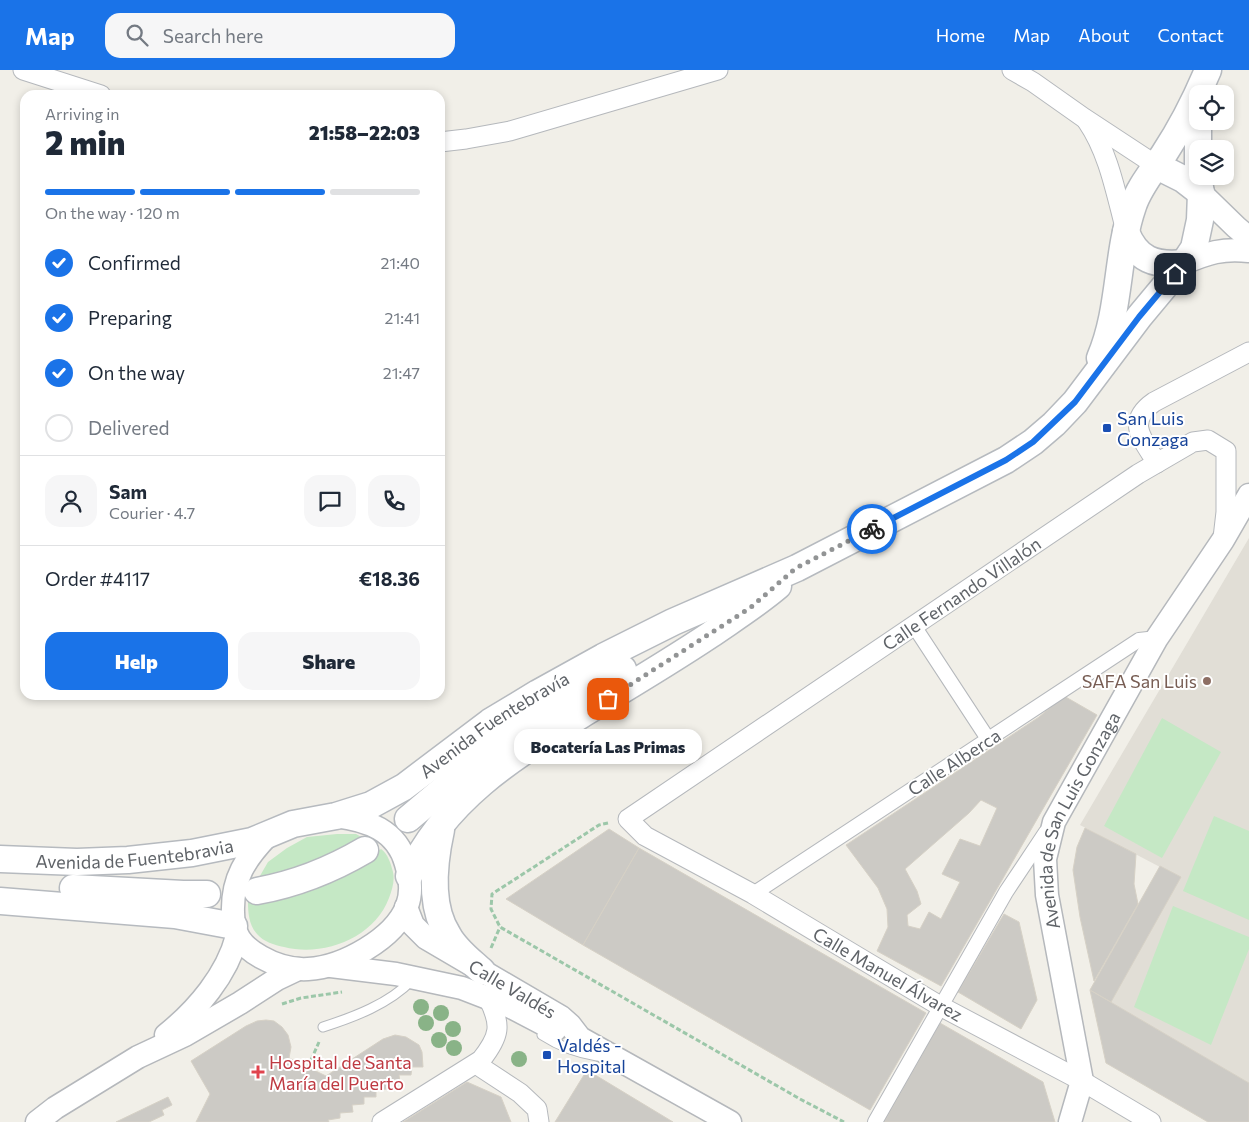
<!DOCTYPE html>
<meta charset="utf-8">
<style>
body{margin:0;font-family:Commissioner,sans-serif;background:#f6f6f7;color:#1f2937;height:100vh;display:flex;flex-direction:column;font-size:19px;white-space:nowrap}
*{box-sizing:border-box;margin:0}
p{font-size:16px;color:#747a83}
.icon{flex:none;width:28px;height:28px;fill:none;stroke:currentColor;stroke-width:2;stroke-linecap:round;stroke-linejoin:round}
.map{position:relative;flex:1;overflow:hidden}
.sheet{position:absolute;left:20px;top:20px;width:425px;height:610px;display:flex;flex-direction:column;background:#fff;border-radius:15px;box-shadow:0 2px 8px #0003}
.sheet>*{flex:none}
.tools{position:absolute;left:1189px;top:15px;display:grid;gap:10px}
.tools a{display:grid;place-items:center;width:45px;height:45px;border-radius:10px;background:#fff;box-shadow:0 2px 8px #0003;font-size:25px}
.pin{position:absolute;display:grid;place-items:center;width:42px;height:42px;color:#fff;margin:-21px;border-radius:10px;box-shadow:0 2px 8px #0006}
.courier{position:absolute;display:grid;place-items:center;width:50px;height:50px;margin:-25px;border:4px solid #1a73e8;border-radius:50%;background:#fff;color:#222;box-shadow:0 1px 6px #0007}
.bubble{position:absolute;height:35px;border-radius:15px;background:#fff;box-shadow:0 2px 8px #0003;font-size:16px;font-weight:800;line-height:35px;text-align:center}
.summary em{font-style:normal;font-weight:800}
.summary div{display:flex;flex-direction:column-reverse}
.summary{display:flex;align-items:center;justify-content:space-between;height:85px;padding:0 25px}
h1{font-size:32px;font-weight:800;line-height:38px}
.bar{display:grid;grid-template-columns:repeat(4,1fr);gap:8px 5px;align-content:center;height:60px;padding:0 25px}
.bar i{height:6px;border-radius:4px;background:#e0e1e3}
.bar .on{background:#1a73e8}
.bar p{grid-column:span 4}
.line{display:flex;align-items:center;gap:12px;padding:0 25px;border-top:1px solid #e0e1e3}
.line div{flex:1}
.round{display:grid;place-items:center;flex:none;width:52px;height:52px;border-radius:15px;background:#f6f6f7}
ol{padding:0 25px;list-style:none}
li{display:flex;align-items:center;gap:15px;height:55px}
li p{margin-inline-start:auto}
li .icon{padding:5px;border-radius:50%;background:#1a73e8;color:#fff;stroke-width:4}
li:last-child{color:#747a83}
li i{width:28px;height:28px;border:2px solid #e0e1e3;border-radius:50%}
.primary-button{display:flex;gap:10px;margin-top:auto;padding:10px 25px}
.primary-button a{flex:1;height:58px;border-radius:15px;background:#1a73e8;color:#fff;font-size:20px;font-weight:800;line-height:58px;text-align:center}
.primary-button a+a{background:#f6f6f7;color:#1f2937}
header{display:flex;align-items:center;gap:30px;box-sizing:border-box;height:70px;padding:0 25px;background:#1a73e8;color:#fff}
header strong{font-size:24px}
nav{display:flex;gap:28px;margin-inline-start:auto;font-size:18px}
.search{width:350px;height:45px;background:#f6f6f7;display:flex;align-items:center;gap:12px;box-sizing:border-box;padding:0 18px;border-radius:15px;color:#747a83;font-size:19px}
.map>svg:first-child{display:block}
.education{fill:#e1ded6}
.green{fill:#c5e8c5}
.building{fill:#cccac5;stroke:#d6d1c6;fill-rule:evenodd}
.lines{fill:none;stroke-linecap:round;stroke-linejoin:round}
.service-casing{stroke:#b5b8bc;stroke-width:11}
.pedestrian-casing{stroke:#b5b8bc;stroke-width:16}
.minor-casing{stroke:#b5b8bc;stroke-width:21}
.tertiary-casing{stroke:#b5b8bc;stroke-width:25}
.secondary-casing{stroke:#b6babf;stroke-width:29}
.path{stroke:#9cc7a9;stroke-width:3;stroke-dasharray:5 2.5;stroke-linecap:butt}
.service{stroke:#fff;stroke-width:9}
.pedestrian{stroke:#fff;stroke-width:14}
.minor{stroke:#fff;stroke-width:19}
.tertiary{stroke:#fff;stroke-width:22}
.secondary{stroke:#fff;stroke-width:26}
.tree{fill:#89b387}
.done{stroke:#929495;stroke-width:5;stroke-dasharray:0 9}
.route{stroke:#1a73e8;stroke-width:6}
.transit-dot{fill:#1a4fb4;stroke:#fff;stroke-width:2}
.education-dot{fill:#8d6e63;stroke:#fff;stroke-width:2}
.health-dot{fill:#e0444e;stroke:#fff;stroke-width:2}
.labels{text-anchor:middle;dominant-baseline:central;stroke-width:4;stroke-linejoin:round;paint-order:stroke}
.transit-label{font-size:18px;fill:#164399;stroke:#fff;text-anchor:start}
.street-label{font-size:18px;fill:#5f6368;stroke:#fff}
.education-label{font-size:18px;fill:#785e54;stroke:#fff;text-anchor:end}
.health-label{font-size:18px;fill:#be3a42;stroke:#fff;text-anchor:start}
</style>
<header>
<strong>Map</strong>
<div class="search"><svg class="icon" aria-label="search" viewBox="0 0 24 24"><circle cx="10" cy="10" r="6"/><path d="M15 15l6 6"/></svg>Search here</div>
<nav><a>Home</a><a>Map</a><a>About</a><a>Contact</a></nav>
</header>
<div class="map">
<svg width="1249" height="1052" viewBox="0 0 1249 1052">
<rect width="100%" height="100%" fill="#f1efe8"/>
<path class="education" d="M1249,468V1013L1090,920L1160,797L1080,755Z"/>
<path class="green" d="M1162,648L1221,682L1162,788L1104,756Z
M1214,746L1249,761V850L1183,821Z
M337,764H356L365,769L343,785L257,811L268,792L287,778L307,767Z
M381,779C388,784 391,794 393,802C395,811 392,820 389,828C374,868 324,887 284,877C274,875 264,872 257,864C249,855 248,843 248,832L274,829L359,796Z
M1173,836L1249,867V879L1211,975L1134,937Z"/>
<path class="building" d="M1064,626L1097,645L941,916L877,881L888,857L887,839L878,818L846,775L1039,647ZM981,730L997,738L980,776L960,769L942,804L960,812L941,849L929,842L920,859L908,856L907,845L921,834L917,821L905,799L969,743Z
M1085,758L1136,784L1134,814L1138,834L1094,911L1080,847L1073,800L1077,777Z
M609,759L639,778L583,875L506,829Z
M639,778L926,943L870,1040L583,875Z
M1160,796L1181,807L1111,932L1090,920Z
M1004,844L1019,852L1037,930L1021,959L958,922Z
M1090,920L1249,1013V1052H1208L1106,993Z
M266,950L274,951L282,957L288,965L291,977L289,988L326,1006L383,969L395,965L406,967L419,975L422,982L423,997H412L411,1005H399L400,1012H388V1019L376,1020V1027H364V1034L352,1035L353,1042L340,1043V1048L328,1050L329,1052H196L210,1024L191,991L246,956L257,951Z
M940,953L1043,1012L1055,1052H884Z
M587,1000L673,1052H555Z
M467,1012L501,1027L511,1052H403Z
M168,1027L172,1035L162,1040L164,1045L149,1052H116Z"/>
<g class="lines">
<g class="service-casing">
<path id="service" d="M323,957C354,947 389,934 412,910
M542,965C559,976 577,983 597,986"/>
</g>
<g class="pedestrian-casing">
<path id="pedestrian" d="M914,556L988,669
M753,824L1139,570L1157,568
M875,1052L1006,822L1046,762"/>
</g>
<g class="minor-casing">
<g id="minor">
<path d="M23,0L101,25"/>
<path d="M1012,0L1033,12L1084,48L1157,96"/>
<path d="M1087,51C1109,83 1116,124 1126,161"/>
<path d="M440,72L466,69L510,61L718,0"/>
<path d="M1157,393C1143,370 1125,352 1154,332L1249,282"/>
<path d="M481,990L482,998L520,1023L537,1039L539,1052"/>
<path d="M382,1052L481,990C500,966 502,955 488,928"/>
<path id="s1" d="M1151,1052L1082,1011L940,936L753,824L645,766L628,749L1138,404L1193,372L1208,370L1226,381V442L1223,468"/>
</g>
</g>
<g class="tertiary-casing">
<g id="tertiary">
<path d="M1201,123L1236,157L1249,168"/>
<path d="M1184,193C1208,183 1222,178 1249,181"/>
<path d="M268,765C246,788 232,808 233,842C233,864 241,876 261,887C275,895 291,900 308,899C343,897 394,869 407,836C412,823 410,807 406,794C397,760 367,750 336,746"/>
<path id="s2" d="M406,837L413,855L426,868L561,947L570,955L580,968L730,1052"/>
<path d="M331,896L396,904L462,918L511,937L555,960"/>
<path d="M166,965C197,940 227,905 237,866"/>
<path d="M37,1052L55,1038L138,987L185,965L240,933L277,909L298,899"/>
<path id="s3" d="M1070,1052L1082,1011L1047,825L1045,789L1054,752L1157,568L1223,470L1249,425"/>
</g>
</g>
<g class="secondary-casing">
<g id="secondary">
<path d="M1157,96L1183,109L1201,123"/>
<path d="M1198,96V51"/>
<path d="M1126,162C1137,190 1155,196 1184,193"/>
<path d="M1100,288C1121,239 1116,185 1133,136C1139,117 1153,101 1164,84C1181,58 1196,29 1208,0"/>
<path d="M408,749L485,684L518,660L623,599"/>
<path d="M441,760C434,792 429,836 448,865C456,880 470,890 482,901"/>
<path id="s4" d="M0,789L77,792L128,790L192,783L252,771L293,754L336,746L371,735L404,717L490,652L538,623L603,587L673,552L797,498L1006,390L1033,372L1054,354L1075,332L1139,247L1184,193L1194,178L1200,150L1201,123L1198,106"/>
<path d="M409,806C443,731 513,686 581,645C624,619 668,593 710,565C733,549 757,534 778,516"/>
<path d="M73,818L183,824H207"/>
<path d="M257,821C296,814 331,800 365,780"/>
<path d="M0,831L175,845L234,856"/>
</g>
</g>
<path class="path" d="M608,753L599,755L492,824L491,839L500,857L800,1029L844,1052
M491,878L500,857
M282,934L301,928L342,922
M308,997L319,972"/>
<use href="#service" class="service"/>
<use href="#pedestrian" class="pedestrian"/>
<use href="#minor" class="minor"/>
<use href="#tertiary" class="tertiary"/>
<use href="#secondary" class="secondary"/>
</g>
<g class="tree">
<circle cx="421" cy="937" r="8"/>
<circle cx="441" cy="943" r="8"/>
<circle cx="426" cy="953" r="8"/>
<circle cx="453" cy="959" r="8"/>
<circle cx="439" cy="970" r="8"/>
<circle cx="454" cy="978" r="8"/>
<circle cx="519" cy="989" r="8"/>
</g>
<g class="lines">
<path class="done" d="M608,629L750,538L796,498L872,459"/>
<path class="route" d="M872,459L1006,390L1033,372L1075,332L1139,247L1175,204"/>
</g>
<g class="transit-dot">
<rect x="1102" y="353" width="10" height="10" rx="2.5"/>
<rect x="542" y="980" width="10" height="10" rx="2.5"/>
</g>
<circle class="education-dot" cx="1207" cy="611" r="5"/>
<path class="health-dot" d="M255.5 994.5h5v5h5v5h-5v5h-5v-5h-5v-5h5z"/>
<g class="labels">
<g class="transit-label">
<text x="1117" y="348">San Luis<tspan x="1117" dy="21">Gonzaga</tspan></text>
<text x="557" y="975">Valdés -<tspan x="557" dy="21">Hospital</tspan></text>
</g>
<g class="street-label">
<text stroke="none"><textPath href="#s1" startOffset="1008">Calle Fernando Villalón</textPath></text>
<text stroke="none"><textPath href="#s4" startOffset="526">Avenida Fuentebravía</textPath></text>
<text transform="translate(954 692) rotate(-33)">Calle Alberca</text>
<text stroke="none"><textPath href="#s3" startOffset="314">Avenida de San Luis Gonzaga</textPath></text>
<text stroke="none"><textPath href="#s4" startOffset="135">Avenida de Fuentebravia</textPath></text>
<text transform="translate(888 904) rotate(30)">Calle Manuel Álvarez</text>
<text stroke="none"><textPath href="#s2" startOffset="138">Calle Valdés</textPath></text>
</g>
<g class="education-label">
<text x="1197" y="611">SAFA San Luis</text>
</g>
<g class="health-label">
<text x="269" y="992">Hospital de Santa<tspan x="269" dy="21">María del Puerto</tspan></text>
</g>
</g>
</svg>
<div class="tools">
<a><svg class="icon" aria-label="locate" viewBox="0 0 24 24"><circle cx="12" cy="12" r="6"/><path d="M12 2v4M12 18v4M2 12h4M18 12h4"/></svg></a>
<a><svg class="icon" aria-label="layers" viewBox="0 0 24 24"><path d="M12 4l9 5-9 5-9-5zM3 14l9 5 9-5"/></svg></a>
</div>
<div class="pin" style="left:608px;top:629px;background:#ea580c"><svg class="icon" aria-label="bag" viewBox="0 0 24 24"><path d="M5 8h14l-1 12H6zM9 8a3 3 0 0 1 6 0"/></svg></div>
<div class="pin" style="left:1175px;top:204px;background:#1f2937"><svg class="icon" aria-label="home" viewBox="0 0 24 24"><path d="M3 11l9-7 9 7M6 9v11h12V9"/></svg></div>
<div class="courier" style="left:872px;top:459px"><svg class="icon" aria-label="bike" viewBox="0 0 24 24"><circle cx="6" cy="16" r="4"/><circle cx="18" cy="16" r="4"/><path d="M6 16l4-8h5l3 8M10 8l3 8H6M13 5h3"/></svg></div>
<div class="bubble" style="left:514px;top:659px;width:188px">Bocatería Las Primas</div>
<section class="sheet">
<div class="summary"><div><h1>2 min</h1><p>Arriving in</p></div><em>21:58–22:03</em></div>
<div class="bar"><i class="on"></i><i class="on"></i><i class="on"></i><i></i><p>On the way · 120 m</p></div>
<ol>
<li><svg class="icon" aria-label="check" viewBox="0 0 24 24"><path d="M5 12l5 5 9-10"/></svg>Confirmed<p>21:40</p></li>
<li><svg class="icon" aria-label="check" viewBox="0 0 24 24"><path d="M5 12l5 5 9-10"/></svg>Preparing<p>21:41</p></li>
<li><svg class="icon" aria-label="check" viewBox="0 0 24 24"><path d="M5 12l5 5 9-10"/></svg>On the way<p>21:47</p></li>
<li><i></i>Delivered</li>
</ol>
<div class="line" style="height:90px"><a class="round"><svg class="icon" aria-label="person" viewBox="0 0 24 24"><circle cx="12" cy="8" r="4"/><path d="M4 21q1-7 8-7t8 7"/></svg></a><div><b>Sam</b><p>Courier · 4.7</p></div><a class="round"><svg class="icon" aria-label="chat" viewBox="0 0 24 24"><path d="M4 5h16v11H9l-5 4z"/></svg></a><a class="round"><svg class="icon" aria-label="phone" viewBox="0 0 24 24"><path d="M5 4h4l2 5-3 2q2 4 5 5l2-3 5 2v4C11 20 4 13 5 4z"/></svg></a></div>
<div class="line" style="height:65px"><div>Order #4117</div><b>€18.36</b></div>
<div class="primary-button"><a>Help</a><a>Share</a></div>
</section>
</div>
